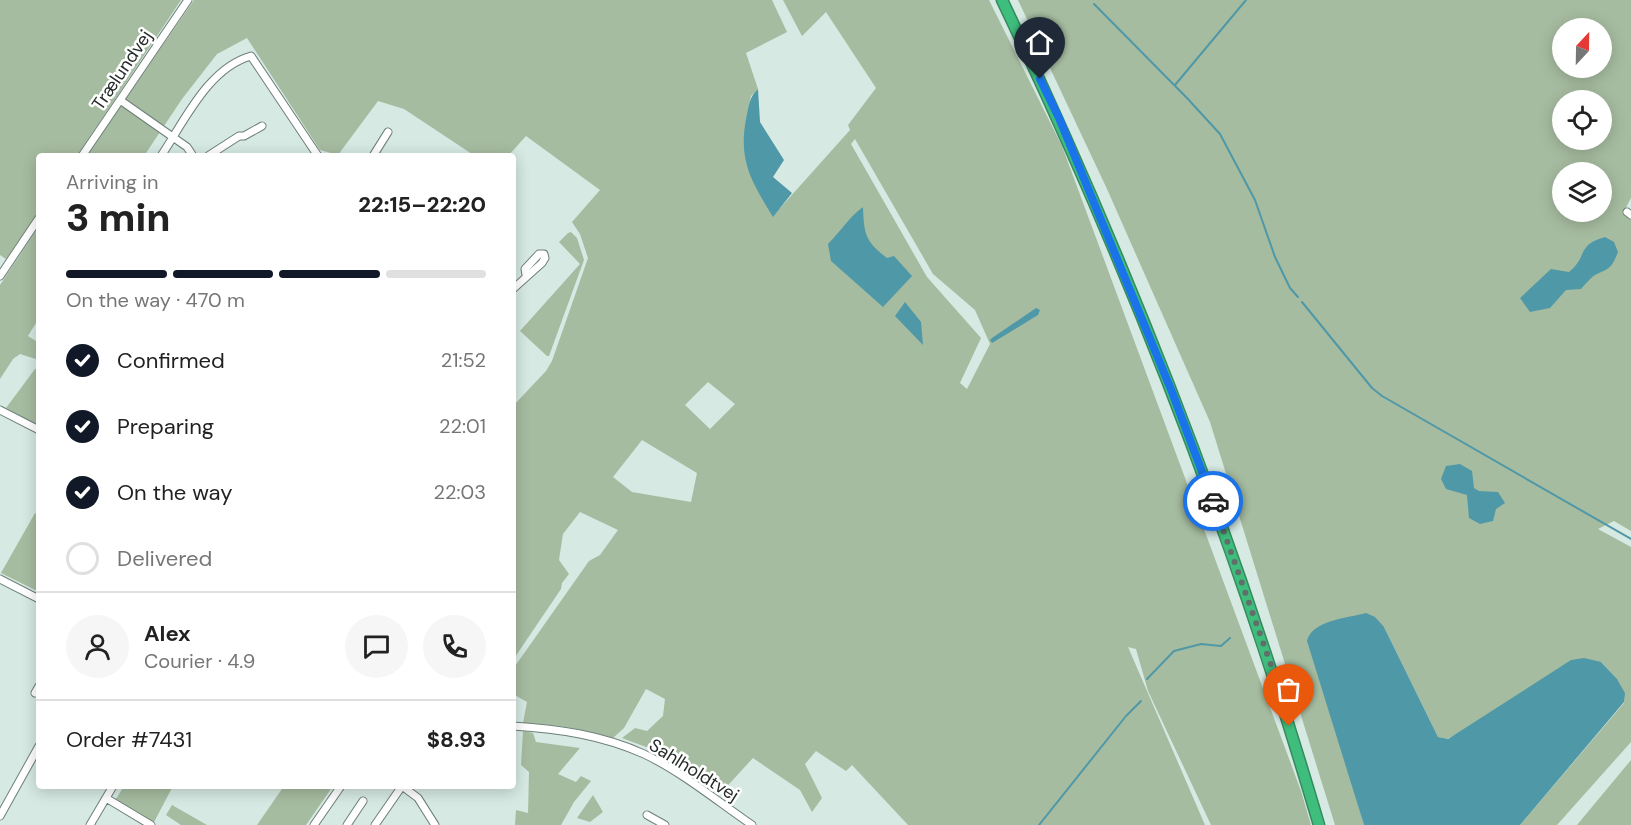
<!DOCTYPE html>
<meta charset="utf-8">
<style>
body{margin:0;font-family:"DM Sans",sans-serif;background:#f6f6f6;color:#222;height:100vh;display:flex;flex-direction:column;font-size:22px;white-space:nowrap}
*{box-sizing:border-box;margin:0}
p{font-size:20px;color:#767676}
.icon{flex:none;width:33px;height:33px;fill:none;stroke:currentColor;stroke-width:2;stroke-linecap:round;stroke-linejoin:round}
.map{position:relative;flex:1;overflow:hidden}
.drawer{position:absolute;left:36px;top:153px;width:480px;height:636px;display:flex;flex-direction:column;background:#fff;border-radius:6px;box-shadow:0 3px 15px #0003}
.drawer>*{flex:none}
.needle{width:39px;rotate:22deg}
.fabs{position:absolute;left:1552px;top:18px;display:grid;gap:12px}
.fabs a{display:grid;place-items:center;width:60px;height:60px;border-radius:50%;background:#fff;box-shadow:0 3px 15px #0003;font-size:30px}
.pin{position:absolute;display:grid;place-items:center;width:51px;height:51px;color:#fff;margin:-62px -26px;border-radius:50% 50% 50% 0;rotate:-45deg;box-shadow:0 0 6px #0007}
.pin .icon{rotate:45deg}
.courier{position:absolute;display:grid;place-items:center;width:60px;height:60px;margin:-30px;border:4px solid #1a73e8;border-radius:50%;background:#fff;color:#222;box-shadow:0 2px 8px #0007}
.summary em{font-style:normal;font-weight:800}
.summary div{display:flex;flex-direction:column-reverse}
.summary{display:flex;align-items:center;justify-content:space-between;height:102px;padding:0 30px}
h1{font-size:39px;font-weight:800;line-height:45px}
.bar{display:grid;grid-template-columns:repeat(4,1fr);gap:9px 6px;align-content:center;height:72px;padding:0 30px}
.bar i{height:8px;border-radius:4px;background:#e0e0e0}
.bar .current{background:#111827}
.bar p{grid-column:span 4}
.line{display:flex;align-items:center;gap:15px;padding:0 30px;border-top:2px solid #e0e0e0}
.line div{flex:1}
.round{display:grid;place-items:center;flex:none;width:63px;height:63px;border-radius:32px;background:#f6f6f6}
ol{padding:0 30px;list-style:none}
li{display:flex;align-items:center;gap:18px;height:66px}
li p{margin-inline-start:auto}
li .icon{padding:6px;border-radius:50%;background:#111827;color:#fff;stroke-width:4}
li:last-child{color:#767676}
li i{width:33px;height:33px;border:3px solid #e0e0e0;border-radius:50%}
.map>svg:first-child{display:block}
.green{fill:#a6bca0;fill-rule:evenodd}
.water{fill:#4f98a7}
.lines{fill:none;stroke-linecap:round;stroke-linejoin:round}
.stream{stroke:#4f98a7;stroke-width:2}
.minor-casing{stroke:#6d7f7a;stroke-width:9}
.highway-casing{stroke:#358a5f;stroke-width:13}
.minor{stroke:#fff;stroke-width:7}
.highway{stroke:#3ebd7c;stroke-width:10}
.done{stroke:#626e6a;stroke-width:6;stroke-dasharray:0 10.8}
.route{stroke:#1a73e8;stroke-width:8}
.labels{text-anchor:middle;dominant-baseline:central;stroke-width:5;stroke-linejoin:round;paint-order:stroke}
.street-label{font-size:18px;fill:#242b29;stroke:#fff}
</style>
<div class="map">
<svg width="1631" height="825" viewBox="0 0 1631 825">
<rect width="100%" height="100%" fill="#d6e9e3"/>
<path class="green" d="M0,0H181L77,156H39V211L6,259L0,255Z
M194,0H772L787,32L746,53L758,89L751,96L745,127L773,216L850,130L848,125L876,88L826,12L802,36L783,0H989L1062,146L1301,791L1311,825H1211L1148,691L1136,649L1128,647L1205,825H908L852,765L846,771L816,751L805,764L822,798L812,812L800,790L753,758L720,794L654,750L622,738L635,728L647,731L663,716L665,699L646,689L624,728L613,738C583,729 554,724 523,723L527,702L513,694V669L589,561L600,555L618,530L580,512L563,534L559,560L569,574L562,583L561,589L513,660V406L546,371L552,361L588,258L580,234L572,222L600,190L526,136L508,156H475L404,109L378,101L338,155L320,150L247,38L217,54L182,99L144,156H86ZM855,139L933,274L975,310L990,344L967,389L960,383L981,338L927,277L851,144ZM708,382L735,404L710,429L685,405ZM642,440L697,473L691,502L632,492L613,477Z
M1018,0H1631V198L1623,213L1631,219V531L1614,521L1598,529L1631,547V742L1557,825H1520L1624,703C1626,685 1612,674 1601,662L1447,739L1438,737L1384,627L1343,754L1364,825H1335L1210,422L1107,189ZM1563,28H1602V68H1563ZM1563,100H1602V140H1563ZM1563,172H1602V212H1563Z
M39,226V318L28,336L39,343V360L20,354L13,359L0,379V285Z
M571,232L577,238L584,260L549,356H547L520,331L580,264L559,242L568,233Z
M35,369H39V426L6,408Z
M35,513L39,515V588L37,591L1,573Z
M523,731L533,733L536,742L580,748L558,774L576,782L581,776L591,781L574,802L561,825H515L516,810L528,813L529,772L521,765Z
M1631,760V825H1577Z
M124,786H173L153,824L111,796L116,799Z
M284,786H333L306,825H257Z
M593,795L603,812L590,822L577,818Z
M172,805L207,825H181L166,815Z"/>
<path class="water" d="M758,89L760,122L784,160L773,177L792,193L773,217C752,182 738,161 746,119C749,106 749,97 758,89Z
M863,207C864,234 865,241 887,258L894,256L912,276L883,307L831,261L828,244C840,232 851,215 863,207Z
M1605,237L1614,242L1618,252C1611,269 1610,268 1595,275C1590,278 1585,285 1581,289L1566,290L1550,308L1530,312L1520,298L1551,269L1569,272C1588,257 1576,245 1605,237Z
M905,302L921,322L923,345L895,316Z
M1036,308L1040,310L1038,315L992,343L990,340L992,338Z
M1460,464L1472,471L1474,488L1479,491L1498,492L1505,503L1496,509L1493,521L1480,524L1469,518L1467,495L1446,489L1441,479L1446,466Z
M1366,613L1375,617L1384,627L1438,737L1448,739L1571,660L1584,658L1601,662L1617,679L1625,693L1624,702L1520,825H1364L1307,641C1312,620 1348,618 1366,613Z"/>
<g class="lines">
<path class="stream" d="M1094,4L1187,98L1220,134L1255,200L1275,257L1290,288L1298,297
M1175,85L1246,0
M1302,302L1372,388L1382,396L1631,539
M1147,679L1174,651L1201,644L1221,646L1230,638
M1039,825L1126,716L1141,701"/>
<g class="minor-casing">
<path id="minor" d="M120,100L187,147L193,156
M82,156L188,0
M161,156C184,122 208,68 251,56L318,156
M208,156L239,136H244L262,126
M373,156L388,132
M1627,212L1631,215
M0,276L39,218
M513,289L542,263L545,258L544,254H539L525,269L526,275
M0,410L39,430
M0,579L39,599
M35,693L39,686
M513,726C559,729 602,735 644,754C682,772 717,801 752,825
M402,786L418,798L435,825
M106,798L151,825
M647,815L665,825
M0,816L39,746
M90,825L113,786
M314,825L341,786
M347,825L363,801
M375,825L402,786"/>
</g>
<g class="highway-casing">
<path id="highway" d="M1002,0C1129,266 1236,542 1319,825"/>
</g>
<use href="#minor" class="minor"/>
<use href="#highway" class="highway"/>
</g>
<g class="lines">
<path class="done" d="M1213,501L1271,665L1289,726"/>
<path class="route" d="M1040,79L1059,118L1172,392L1213,501"/>
</g>
<g class="labels">
<g class="street-label">
<text transform="translate(122 70) rotate(-56)">Trælundvej</text>
<text transform="translate(694 770) rotate(32)">Sahlholdtvej</text>
</g>
</g>
</svg>
<div class="fabs">
<a><svg class="needle" viewBox="-14 -14 28 28"><path d="M0-13l5 13h-10z" fill="#e53935"/><path d="M0 13l5-13h-10z" fill="#767676"/></svg></a>
<a><svg class="icon" aria-label="locate" viewBox="0 0 24 24"><circle cx="12" cy="12" r="6"/><path d="M12 2v4M12 18v4M2 12h4M18 12h4"/></svg></a>
<a><svg class="icon" aria-label="layers" viewBox="0 0 24 24"><path d="M12 4l9 5-9 5-9-5zM3 14l9 5 9-5"/></svg></a>
</div>
<div class="pin" style="left:1289px;top:726px;background:#ea580c"><svg class="icon" aria-label="bag" viewBox="0 0 24 24"><path d="M5 8h14l-1 12H6zM9 8a3 3 0 0 1 6 0"/></svg></div>
<div class="pin" style="left:1040px;top:79px;background:#1f2937"><svg class="icon" aria-label="home" viewBox="0 0 24 24"><path d="M3 11l9-7 9 7M6 9v11h12V9"/></svg></div>
<div class="courier" style="left:1213px;top:501px"><svg class="icon" aria-label="car" viewBox="0 0 24 24"><path d="M5 17H2v-5l4-1 3-4h7l3 4 3 1v5h-3M9 17h6M6 11h13"/><circle cx="7" cy="17" r="2"/><circle cx="17" cy="17" r="2"/></svg></div>
<section class="drawer">
<div class="summary"><div><h1>3 min</h1><p>Arriving in</p></div><em>22:15–22:20</em></div>
<div class="bar"><i class="current"></i><i class="current"></i><i class="current"></i><i></i><p>On the way · 470 m</p></div>
<ol>
<li><svg class="icon" aria-label="check" viewBox="0 0 24 24"><path d="M5 12l5 5 9-10"/></svg>Confirmed<p>21:52</p></li>
<li><svg class="icon" aria-label="check" viewBox="0 0 24 24"><path d="M5 12l5 5 9-10"/></svg>Preparing<p>22:01</p></li>
<li><svg class="icon" aria-label="check" viewBox="0 0 24 24"><path d="M5 12l5 5 9-10"/></svg>On the way<p>22:03</p></li>
<li><i></i>Delivered</li>
</ol>
<div class="line" style="height:108px"><a class="round"><svg class="icon" aria-label="person" viewBox="0 0 24 24"><circle cx="12" cy="8" r="4"/><path d="M4 21q1-7 8-7t8 7"/></svg></a><div><b>Alex</b><p>Courier · 4.9</p></div><a class="round"><svg class="icon" aria-label="chat" viewBox="0 0 24 24"><path d="M4 5h16v11H9l-5 4z"/></svg></a><a class="round"><svg class="icon" aria-label="phone" viewBox="0 0 24 24"><path d="M5 4h4l2 5-3 2q2 4 5 5l2-3 5 2v4C11 20 4 13 5 4z"/></svg></a></div>
<div class="line" style="height:78px"><div>Order #7431</div><b>$8.93</b></div>
</section>
</div>
